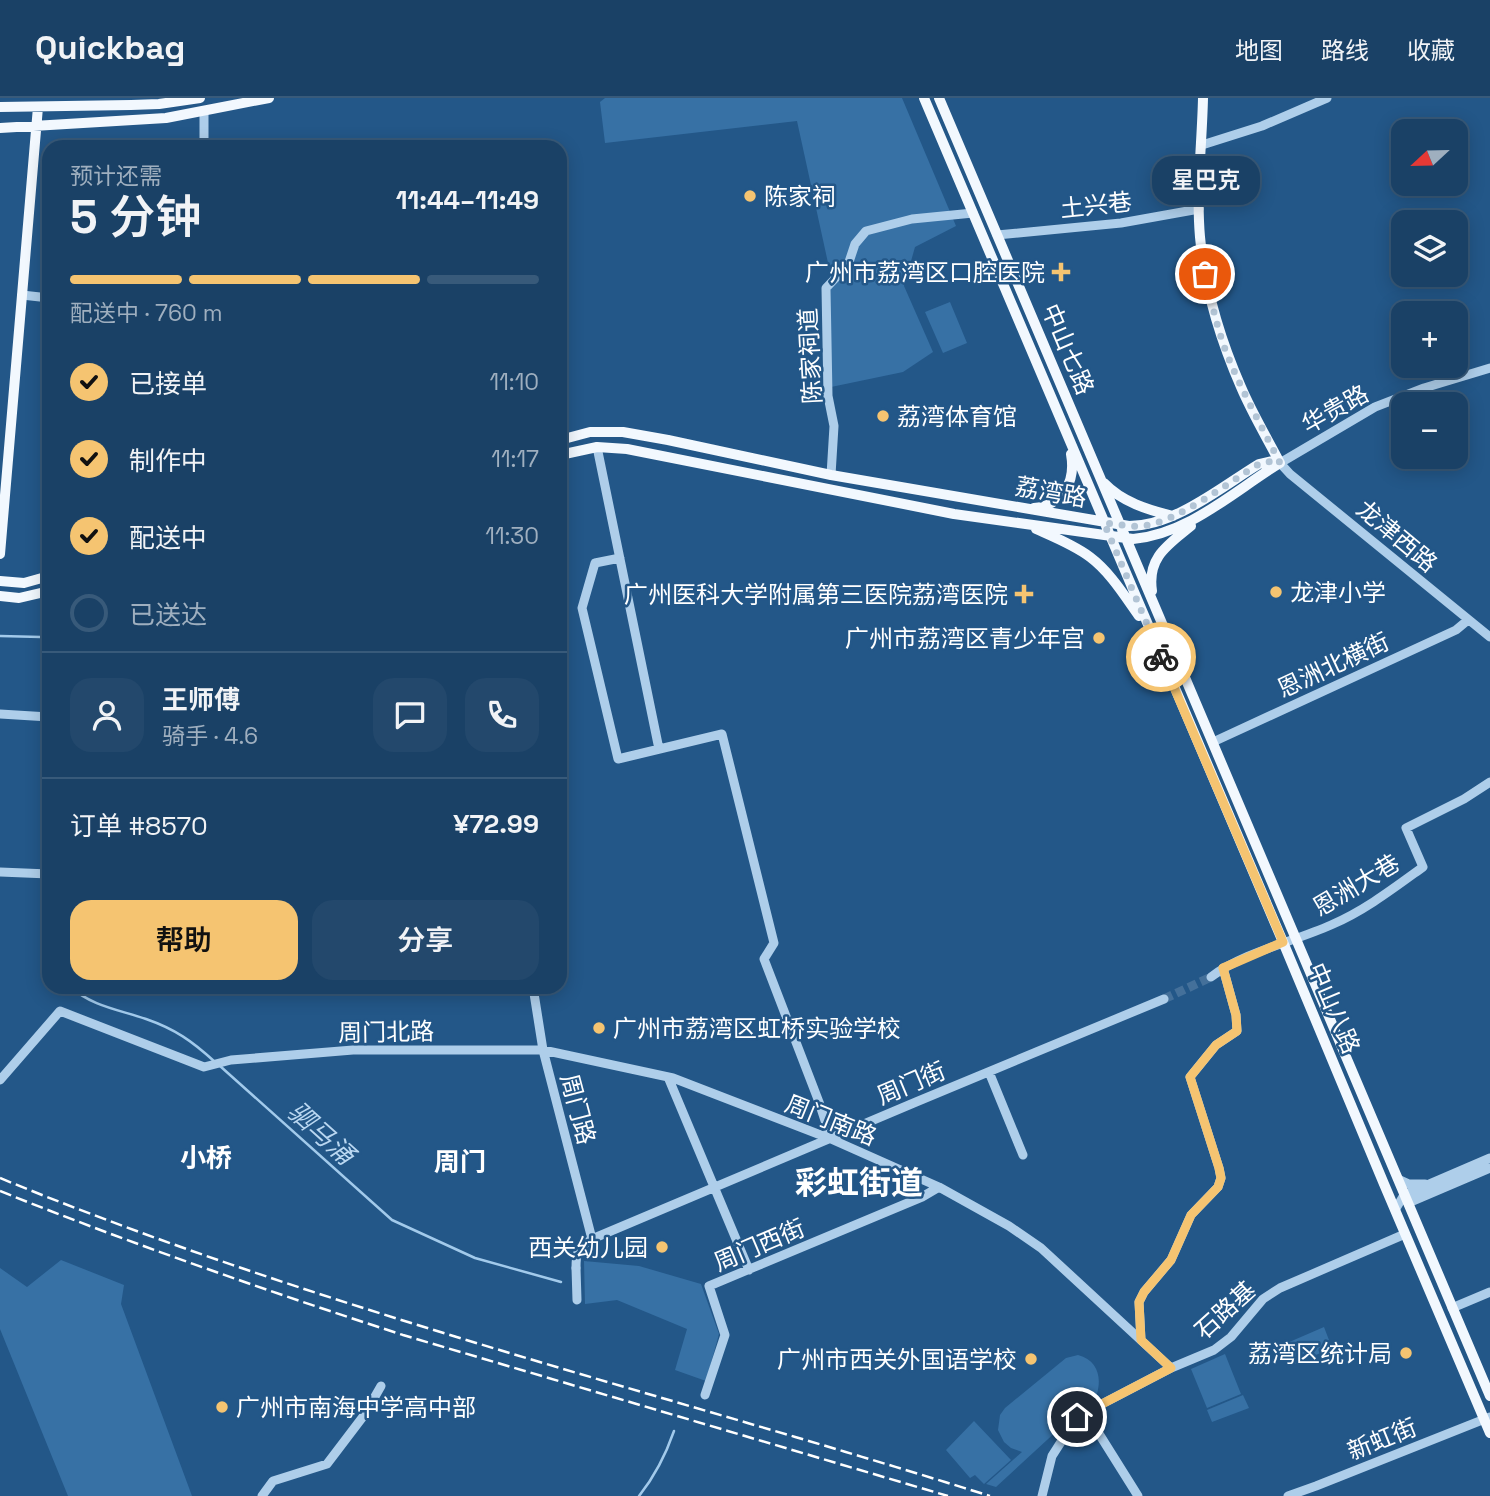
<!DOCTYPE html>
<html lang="zh">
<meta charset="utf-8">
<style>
body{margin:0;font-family:"Space Grotesk","Noto Sans SC",sans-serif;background:#23486c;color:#f1f3f6;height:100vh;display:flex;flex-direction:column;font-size:26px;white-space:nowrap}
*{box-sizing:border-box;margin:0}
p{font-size:23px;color:#9fafbf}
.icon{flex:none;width:38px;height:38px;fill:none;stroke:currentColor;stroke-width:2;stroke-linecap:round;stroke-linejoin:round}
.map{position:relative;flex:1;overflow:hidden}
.sheet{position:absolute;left:42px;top:42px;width:525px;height:854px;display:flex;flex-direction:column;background:#1a4166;border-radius:21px;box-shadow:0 4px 18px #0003,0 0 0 2px #385a7a}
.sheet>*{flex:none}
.needle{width:46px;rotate:248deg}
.tools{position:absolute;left:1391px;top:21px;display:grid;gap:14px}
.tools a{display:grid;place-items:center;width:77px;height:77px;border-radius:14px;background:#1a4166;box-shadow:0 4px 18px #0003,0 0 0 2px #385a7a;font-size:35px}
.pin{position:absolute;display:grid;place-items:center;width:60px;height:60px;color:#fff;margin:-30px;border:4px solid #fff;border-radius:50%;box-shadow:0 2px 7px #0007}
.courier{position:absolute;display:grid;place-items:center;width:70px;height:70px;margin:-35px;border:5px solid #f5c471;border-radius:50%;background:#fff;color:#222;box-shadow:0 2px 9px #0007}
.bubble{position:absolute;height:49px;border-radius:21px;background:#1a4166;box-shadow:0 4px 18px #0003,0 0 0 2px #385a7a;font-size:23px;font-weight:600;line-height:49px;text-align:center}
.headline em{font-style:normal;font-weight:600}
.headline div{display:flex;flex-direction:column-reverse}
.headline{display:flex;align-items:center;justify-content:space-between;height:119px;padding:0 28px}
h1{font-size:46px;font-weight:600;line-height:52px}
.bar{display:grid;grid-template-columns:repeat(4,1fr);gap:10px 7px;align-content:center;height:84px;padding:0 28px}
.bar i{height:9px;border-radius:5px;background:#385a7a}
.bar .current{background:#f5c471}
.bar p{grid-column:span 4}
.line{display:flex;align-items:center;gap:18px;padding:0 28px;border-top:2px solid #385a7a}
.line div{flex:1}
.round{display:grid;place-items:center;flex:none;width:74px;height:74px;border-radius:21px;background:#23486c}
ol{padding:0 28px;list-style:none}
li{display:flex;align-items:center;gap:21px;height:77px}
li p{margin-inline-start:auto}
li .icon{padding:7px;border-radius:50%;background:#f5c471;color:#111;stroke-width:4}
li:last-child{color:#9fafbf}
li i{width:38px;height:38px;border:4px solid #385a7a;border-radius:50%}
.cta{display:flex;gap:14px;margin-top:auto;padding:14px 28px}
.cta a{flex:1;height:80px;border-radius:21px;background:#f5c471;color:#111;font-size:28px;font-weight:600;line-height:80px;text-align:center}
.cta a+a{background:#23486c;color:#f1f3f6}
header{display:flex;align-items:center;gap:42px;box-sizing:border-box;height:98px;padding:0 35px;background:#1a4166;border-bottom:2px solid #385a7a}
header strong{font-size:33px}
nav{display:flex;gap:38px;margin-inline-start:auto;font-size:24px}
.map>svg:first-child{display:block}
.green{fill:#3771a5}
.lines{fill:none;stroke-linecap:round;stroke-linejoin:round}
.stream{stroke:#a2caeb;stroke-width:2.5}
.minor-tunnel{stroke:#44709a;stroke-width:9;stroke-dasharray:9 4.5;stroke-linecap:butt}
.minor{stroke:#aeceea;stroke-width:9}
.major{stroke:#f2f8fe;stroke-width:10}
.rail{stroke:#fff;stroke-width:2.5;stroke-dasharray:12 5;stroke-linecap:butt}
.minor-bridge{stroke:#aeceea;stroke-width:9}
.done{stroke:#b2c4d5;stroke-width:7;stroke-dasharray:0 12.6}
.route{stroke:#f5c471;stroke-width:9}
.poi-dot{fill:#f5c471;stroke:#235788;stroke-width:2.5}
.labels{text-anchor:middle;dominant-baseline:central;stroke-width:5;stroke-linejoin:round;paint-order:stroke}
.poi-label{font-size:24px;fill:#fff;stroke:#235788;text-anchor:end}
.street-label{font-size:24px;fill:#fff;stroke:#235788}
.water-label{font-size:26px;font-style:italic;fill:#bad7f1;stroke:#235788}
.neighbourhood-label{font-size:26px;font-weight:bold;fill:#fff;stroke:#235788}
.district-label{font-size:32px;font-weight:bold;fill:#fff;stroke:#235788}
</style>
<header>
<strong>Quickbag</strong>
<nav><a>地图</a><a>路线</a><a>收藏</a></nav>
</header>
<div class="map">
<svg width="1490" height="1398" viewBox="0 0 1490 1398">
<rect width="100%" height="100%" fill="#235788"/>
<path class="green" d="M605,0H902L956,128L915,149L904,188L933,254L903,274L831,289L830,174L797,23L605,45L600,4Z
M950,204L967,245L943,255L925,214Z
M61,1162L124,1187L121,1206L192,1398H68L0,1231V1170L27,1189Z
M584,1163L639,1168L701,1186L719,1236L706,1283L675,1272L687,1231L617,1202L585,1206Z
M1324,1229L1332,1250L1295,1266L1287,1245Z
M1225,1256L1241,1296L1207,1310L1191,1271Z
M1078,1257C1097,1262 1102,1278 1097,1296L996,1389L986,1386L1022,1354L1011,1350L1004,1344L998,1332L1000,1317L1005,1310L1066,1260Z
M1243,1297L1249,1310L1212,1324L1207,1312Z
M974,1323L1011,1362L984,1386L975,1377L970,1380L946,1352Z"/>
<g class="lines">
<path class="stream" d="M0,538L41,539L49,540
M71,889C91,908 120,912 146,921C175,931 192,943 215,964
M220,968L392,1122L475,1160L561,1184
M639,1398C655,1378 666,1356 674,1333"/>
<path class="minor-tunnel" d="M1164,901L1211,879"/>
<path class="minor" d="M204,14V49
M1202,47L1262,28L1327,0
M997,137L1121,125L1199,111
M22,197L49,200
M1490,270L1424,290L1375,309L1280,365L1290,376L1490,539
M597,349L659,651
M831,377L834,328L828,298L826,190L848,167L855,146L866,133L912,121L973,115
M620,460L595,465L582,510L618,661L722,636L774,845L764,861L819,1004L831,1041
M0,616L49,619
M1213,644L1456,532L1468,522
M0,774L49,776
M1211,879C1244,854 1293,844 1331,827C1364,813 1394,790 1423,769L1406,730L1464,701L1490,684
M533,889L543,952L592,1141
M989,974L1023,1057
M668,979L749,1172
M0,982L60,913L204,969L231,962L353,952H543L673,980L831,1041L939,1089L1009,1128L1041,1150L1171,1270
M1398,1081L1409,1086H1425
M1408,1105L1490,1070
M1395,1112L1404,1097L1490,1060
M576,1170C576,1153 578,1150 592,1141L916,1004L1164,901
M1452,1210L1490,1194
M1141,1242L1139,1204L1144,1194L1171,1162L1191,1117L1218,1089L1221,1080L1219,1070L1190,979L1216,947L1237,933L1236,917L1223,870
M705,1297L725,1237L709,1188L922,1099L939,1089
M1086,1315L1138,1398
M262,1398L273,1383L327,1366L365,1316L381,1288
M1042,1398L1052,1358L1077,1319L1171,1270L1214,1252L1231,1239L1263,1201L1280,1190L1405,1136
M1288,1398L1316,1388L1490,1319"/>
<path class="major" d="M924,0L1283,844L1384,1086L1490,1335
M939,0L1490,1298
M1203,0C1202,46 1196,93 1200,139C1205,191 1220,241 1241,289C1252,315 1267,340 1280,365
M0,9L131,7L159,6L200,0
M0,30L166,20L269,0
M560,342L590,334H623L668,342L831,377L1129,428C1175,428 1221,389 1259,366L1272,363L1280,365
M560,357L597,349L627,351L954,416L1133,441C1189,436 1234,393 1280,365
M1104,385C1122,404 1148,412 1173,418
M1034,410C1063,407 1076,384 1071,356
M1036,431C1054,439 1074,447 1090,459C1110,474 1124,497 1139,518
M0,456L38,9
M0,483L24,485L49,478
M1152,493C1147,459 1168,447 1191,428
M0,498L19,500L49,493"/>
<path class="rail" d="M0,1080C321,1212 659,1294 990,1398
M0,1093C132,1146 267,1193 403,1237L948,1398"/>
<path class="minor-bridge" d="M576,1170L577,1202"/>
</g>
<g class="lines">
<path class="done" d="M1161,559L1104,425C1117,426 1130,429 1143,428C1177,424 1229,384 1259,366L1272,363L1280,365C1261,327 1240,290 1225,251C1216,226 1211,201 1205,176"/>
<path class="route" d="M1077,1319L1171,1270L1141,1242L1139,1204L1144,1194L1171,1162L1191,1117L1218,1089L1221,1080L1219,1070L1190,979L1216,947L1237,933L1236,917L1223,870L1283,844L1161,559"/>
</g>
<g class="poi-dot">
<circle cx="750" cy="98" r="7"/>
<path d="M1057.5 163.5h7v7h7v7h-7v7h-7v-7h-7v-7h7z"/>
<circle cx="883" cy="318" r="7"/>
<circle cx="1276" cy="494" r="7"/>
<path d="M1020.5 485.5h7v7h7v7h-7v7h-7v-7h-7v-7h7z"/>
<circle cx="1099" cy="540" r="7"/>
<circle cx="599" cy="930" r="7"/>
<circle cx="662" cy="1149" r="7"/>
<circle cx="1406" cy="1255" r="7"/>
<circle cx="1031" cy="1261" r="7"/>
<circle cx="222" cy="1309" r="7"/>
</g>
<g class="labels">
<g class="poi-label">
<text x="764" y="98" text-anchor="start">陈家祠</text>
<text x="1045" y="174">广州市荔湾区口腔医院</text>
<text x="897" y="318" text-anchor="start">荔湾体育馆</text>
<text x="1290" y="494" text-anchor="start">龙津小学</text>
<text x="1008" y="496">广州医科大学附属第三医院荔湾医院</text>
<text x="1085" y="540">广州市荔湾区青少年宫</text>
<text x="613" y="930" text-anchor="start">广州市荔湾区虹桥实验学校</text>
<text x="648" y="1149">西关幼儿园</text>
<text x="1392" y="1255">荔湾区统计局</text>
<text x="1017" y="1261">广州市西关外国语学校</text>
<text x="236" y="1309" text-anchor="start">广州市南海中学高中部</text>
</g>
<g class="street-label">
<text transform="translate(1096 107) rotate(-6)">土兴巷</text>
<text transform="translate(1068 251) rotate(67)">中山七路</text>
<text transform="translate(810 258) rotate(-93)">陈家祠道</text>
<text transform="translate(1335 311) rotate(-29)">华贵路</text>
<text transform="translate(1051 394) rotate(10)">荔湾路</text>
<text transform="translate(1397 438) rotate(40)">龙津西路</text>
<text transform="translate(1333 567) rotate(-25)">恩洲北横街</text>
<text transform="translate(1356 787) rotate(-31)">恩洲大巷</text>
<text transform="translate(1334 910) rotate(67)">中山八路</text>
<text transform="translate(386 934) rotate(-1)">周门北路</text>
<text transform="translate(911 985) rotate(-23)">周门街</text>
<text transform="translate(578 1011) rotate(75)">周门路</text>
<text transform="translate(831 1022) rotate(22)">周门南路</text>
<text transform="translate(759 1147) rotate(-23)">周门西街</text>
<text transform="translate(1225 1212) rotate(-42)">石路基</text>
<text transform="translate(1382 1341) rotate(-22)">新虹街</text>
</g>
<g class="water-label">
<text transform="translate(321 1035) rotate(42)">驷马涌</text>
</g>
<g class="neighbourhood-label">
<text x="206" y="1060">小桥</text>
<text x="460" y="1064">周门</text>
</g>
<g class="district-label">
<text x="859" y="1085">彩虹街道</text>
</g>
</g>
</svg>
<div class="tools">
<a><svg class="needle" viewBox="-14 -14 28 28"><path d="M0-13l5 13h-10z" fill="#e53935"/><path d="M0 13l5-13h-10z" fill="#9fafbf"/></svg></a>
<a><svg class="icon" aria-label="layers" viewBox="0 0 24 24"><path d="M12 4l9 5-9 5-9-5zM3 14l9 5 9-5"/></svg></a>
<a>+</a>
<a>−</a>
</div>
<div class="pin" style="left:1205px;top:176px;background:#ea580c"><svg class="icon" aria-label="bag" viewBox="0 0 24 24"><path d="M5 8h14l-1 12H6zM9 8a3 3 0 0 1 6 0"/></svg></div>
<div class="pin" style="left:1077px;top:1319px;background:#1f2937"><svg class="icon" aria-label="home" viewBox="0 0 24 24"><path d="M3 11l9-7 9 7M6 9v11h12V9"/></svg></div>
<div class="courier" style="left:1161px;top:559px"><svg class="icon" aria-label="bike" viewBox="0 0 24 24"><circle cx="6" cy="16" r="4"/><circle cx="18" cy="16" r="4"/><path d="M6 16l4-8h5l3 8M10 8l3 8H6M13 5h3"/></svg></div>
<div class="bubble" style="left:1152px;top:58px;width:108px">星巴克</div>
<section class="sheet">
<div class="headline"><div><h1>5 分钟</h1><p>预计还需</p></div><em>11:44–11:49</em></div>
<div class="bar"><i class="current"></i><i class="current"></i><i class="current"></i><i></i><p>配送中 · 760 m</p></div>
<ol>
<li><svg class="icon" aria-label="check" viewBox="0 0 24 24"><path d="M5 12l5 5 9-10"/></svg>已接单<p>11:10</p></li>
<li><svg class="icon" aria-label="check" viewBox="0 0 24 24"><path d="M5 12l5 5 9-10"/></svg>制作中<p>11:17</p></li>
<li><svg class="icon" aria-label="check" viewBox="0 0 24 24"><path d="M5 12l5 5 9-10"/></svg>配送中<p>11:30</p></li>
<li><i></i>已送达</li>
</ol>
<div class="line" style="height:126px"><a class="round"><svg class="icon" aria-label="person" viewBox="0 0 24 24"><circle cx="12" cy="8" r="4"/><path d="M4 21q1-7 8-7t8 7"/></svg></a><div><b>王师傅</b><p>骑手 · 4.6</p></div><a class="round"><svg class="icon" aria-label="chat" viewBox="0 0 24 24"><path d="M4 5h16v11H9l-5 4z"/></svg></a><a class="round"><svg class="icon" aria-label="phone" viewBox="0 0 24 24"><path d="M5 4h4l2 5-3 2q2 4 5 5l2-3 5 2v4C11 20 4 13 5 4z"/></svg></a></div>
<div class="line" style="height:91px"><div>订单 #8570</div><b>¥72.99</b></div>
<div class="cta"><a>帮助</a><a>分享</a></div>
</section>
</div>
